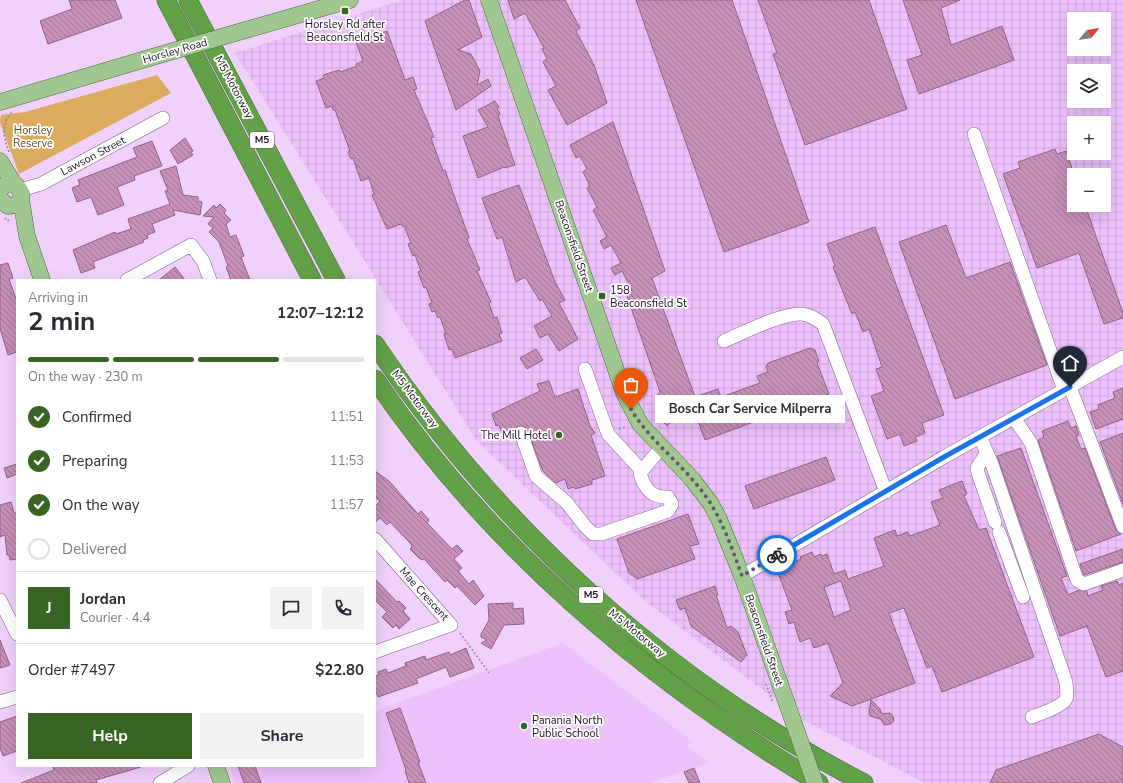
<!DOCTYPE html>
<meta charset="utf-8">
<style>
body{margin:0;font-family:"Nunito Sans",sans-serif;background:#f2f2f3;color:#2b2b33;height:100vh;display:flex;flex-direction:column;font-size:15px;white-space:nowrap}
*{box-sizing:border-box;margin:0}
p{font-size:13px;color:#7c7c81}
.icon{flex:none;width:22px;height:22px;fill:none;stroke:currentColor;stroke-width:2;stroke-linecap:round;stroke-linejoin:round}
.map{position:relative;flex:1;overflow:hidden}
.sheet{position:absolute;left:16px;top:279px;width:360px;height:488px;display:flex;flex-direction:column;background:#fff;border-radius:0px;box-shadow:0 4px 16px #0002}
.sheet>*{flex:none}
.needle{width:26px;rotate:60deg}
.tools{position:absolute;left:1067px;top:12px;display:grid;gap:8px}
.tools a{display:grid;place-items:center;width:44px;height:44px;border-radius:0px;background:#fff;box-shadow:0 4px 16px #0002;font-size:20px}
.pin{position:absolute;display:grid;place-items:center;width:34px;height:34px;color:#fff;margin:-41px -17px;border-radius:50% 50% 50% 0;rotate:-45deg;box-shadow:0 0 4px #0007}
.pin .icon{rotate:45deg}
.courier{position:absolute;display:grid;place-items:center;width:40px;height:40px;margin:-20px;border:3px solid #1a73e8;border-radius:50%;background:#fff;color:#222;box-shadow:0 1px 5px #0007}
.bubble{position:absolute;height:28px;border-radius:0px;background:#fff;box-shadow:0 4px 16px #0002;font-size:13px;font-weight:700;line-height:28px;text-align:center}
.summary em{font-style:normal;font-weight:700}
.summary div{display:flex;flex-direction:column-reverse}
.summary{display:flex;align-items:center;justify-content:space-between;height:68px;padding:0 12px}
h1{font-size:26px;font-weight:700;line-height:30px}
.bar{display:grid;grid-template-columns:repeat(4,1fr);gap:6px 4px;align-content:center;height:48px;padding:0 12px}
.bar i{height:5px;border-radius:3px;background:#e1e1e2}
.bar .selected{background:#386524}
.bar p{grid-column:span 4}
.line{display:flex;align-items:center;gap:10px;padding:0 12px;border-top:1px solid #e1e1e2}
.line div{flex:1}
.round{display:grid;place-items:center;flex:none;width:42px;height:42px;border-radius:0px;background:#f2f2f3}
ol{padding:0 12px;list-style:none}
li{display:flex;align-items:center;gap:12px;height:44px}
li p{margin-inline-start:auto}
li .icon{padding:4px;border-radius:50%;background:#386524;color:#fff;stroke-width:4}
li:last-child{color:#7c7c81}
li i{width:22px;height:22px;border:2px solid #e1e1e2;border-radius:50%}
.action{display:flex;gap:8px;margin-top:auto;padding:8px 12px}
.action a{flex:1;height:46px;border-radius:0px;background:#386524;color:#fff;font-size:16px;font-weight:700;line-height:46px;text-align:center}
.action a+a{background:#f2f2f3;color:#2b2b33}
.map>svg:first-child{display:block}
.built{fill:#edc1fc}
.industrial{fill:url(#industrial-grid);fill-rule:evenodd}
.green{fill:#dcab5e}
.building{fill:url(#building-back-hatch);stroke:#936085;fill-rule:evenodd}
.lines{fill:none;stroke-linecap:round;stroke-linejoin:round}
.minor-casing{stroke:#825f8e;stroke-width:14}
.major-casing{stroke:#4a6e3a;stroke-width:17}
.highway-casing{stroke:#4a6e3a;stroke-width:19}
.path{stroke:#9b83a4;stroke-width:1.5;stroke-dasharray:2 2;stroke-linecap:butt}
.minor{stroke:#fff;stroke-width:13}
.major{stroke:#a1c791;stroke-width:16}
.highway{stroke:#62a147;stroke-width:18}
.major-bridge-casing{stroke:#4a6e3a;stroke-width:17;stroke-linecap:butt}
.path-bridge{stroke:#9b83a4;stroke-width:1.5;stroke-dasharray:2 2;stroke-linecap:butt}
.major-bridge{stroke:#a1c791;stroke-width:16}
.done{stroke:#68546f;stroke-width:4;stroke-dasharray:0 7.2}
.route{stroke:#1a73e8;stroke-width:5}
.poi-dot{fill:#386524;stroke:#fff;stroke-width:1.5}
.labels{text-anchor:middle;dominant-baseline:central;stroke-width:3.5;stroke-linejoin:round;paint-order:stroke}
.shield{fill:#fff;stroke:#625865;stroke-width:1}
.shield-label{font-size:10px;font-weight:bold;fill:#1e1023}
.poi-label{font-size:11px;fill:#1e1023;stroke:#fff;text-anchor:start}
.street-label{font-size:11px;fill:#1e1023;stroke:#fff}
.park-label{font-size:11px;fill:#654a1e;stroke:#fff}
</style>
<div class="map">
<svg width="1123" height="783" viewBox="0 0 1123 783">
<defs>
<pattern id="industrial-grid" width="8" height="8" patternUnits="userSpaceOnUse"><rect width="8" height="8" fill="#edc1fc"/><path d="M0 4h8M4 0v8" fill="none" stroke="#cba5d8"/></pattern>
<pattern id="building-back-hatch" width="6" height="6" patternUnits="userSpaceOnUse"><rect width="6" height="6" fill="#c791b7"/><path d="M-1 5l2 2M0 0l6 6M5-1l2 2" fill="none" stroke="#a17594"/></pattern>
</defs>
<rect width="100%" height="100%" fill="#f0d1fb"/>
<path class="built" d="M563,643L693,742L686,745L709,762L649,783H236L230,766H375V711Z"/>
<path class="industrial" d="M403,0H1123V783H925L803,720L645,601L477,441L235,53ZM1074,19H1104V49H1074ZM1074,71H1104V101H1074ZM1074,123H1104V153H1074ZM1074,175H1104V205H1074Z"/>
<path class="green" d="M157,75L171,93L19,174L0,122L1,115L25,112Z"/>
<path class="building" d="M69,0H115L122,18L48,44L40,21L72,9Z
M465,0H469L482,37L458,50L471,54L480,71L477,85L488,79L491,86L456,110L425,21Z
M508,0H565L580,28L576,31L594,65L607,103L567,125L548,90L556,86L543,62L547,59L542,49L544,48L525,13L514,19Z
M636,0H732L809,222L724,252Z
M758,0H869L907,109L805,145L773,54L777,53Z
M903,0H960L941,8L951,45L1002,26L1014,60L919,94L907,60L922,55Z
M387,31L405,80L413,77L417,89L414,90L434,137L431,138L443,171L445,170L469,238L467,239L480,270L477,271L491,302L489,303L494,318L497,317L502,333L499,334L502,341L455,358L452,349L449,350L444,334H446L440,317L438,318L435,311L432,312L429,304L432,303L426,287L424,288L418,272L421,271L415,255L413,256L408,244L411,243L404,226H402L401,224L387,229L372,195L374,194L369,178L361,181L353,158L351,159L348,152L350,151L335,110H333L332,106L326,108L316,81L324,78L323,75L339,70L340,72L357,66L356,64L363,61L356,42Z
M495,101L499,107L497,108L500,114L498,116L515,165L505,168L504,167L478,178L463,136L488,127L478,110Z
M613,122L665,271L652,278L695,397L718,389L721,397L760,383L757,376L768,372L766,367L768,363L810,348L815,350L819,361L817,363L829,394L705,440L691,402L667,426L659,418L670,409L657,396L660,392L626,293L632,290L622,271L615,275L611,268L621,263L611,245L604,249L600,241L607,237L593,210L597,207L587,188L590,186L583,172L587,169L580,156L576,158L570,145Z
M185,138L193,151L191,152L193,155L178,164L170,150Z
M152,141L162,166L134,176L135,180L117,187L124,205L98,215L91,197L77,202L72,188L80,185L78,180L137,157L133,148Z
M1055,149L1057,154L1066,151L1074,174V205H1085L1123,313V318L1104,324L1079,253L1037,268L1003,174L1020,168L1018,162Z
M176,166L183,195L198,197V201L202,202L200,215L173,210L175,215L152,224L155,232L147,235L148,238L143,240L144,242L93,262L95,268L81,273L73,250L115,232L116,234L131,229L128,219L170,204L165,191L168,190L160,171Z
M519,185L555,282L565,300L559,303L578,339L559,351L548,334L540,338L534,326L552,316L542,299L540,301L525,277L516,282L502,237L497,239L482,198Z
M220,204L226,210L224,213L231,220L226,224L230,237L236,235L244,256L241,257L250,280H231L226,267L228,266L219,242L209,232L213,228L208,224L214,217L203,216L214,205L216,208Z
M946,225L966,278L1010,262L1047,365L955,399L899,242Z
M875,227L944,415L922,423L925,433L915,437L917,441L904,446L900,434L887,439L871,396L884,391L876,369L882,367L869,329L863,332L855,312L852,314L833,267L835,266L827,244Z
M8,263L13,278L9,279L17,302V352L8,355L0,328V265Z
M175,267L185,280H159Z
M536,349L543,360L527,369L520,358Z
M549,381L555,397L578,389L590,426L595,433L591,435L605,476L592,480V484L575,489L574,487L568,489L565,479L556,483L543,471L526,427L518,426L513,432L503,436L499,425L496,426L492,414L540,391L537,384Z
M1123,388V419L1096,429L1090,412L1099,409L1098,405L1115,398L1113,392Z
M1068,421L1071,428L1076,426L1079,435L1076,436L1081,449L1085,448L1116,530L1121,534L1076,551L1038,440L1044,437L1042,431Z
M1123,433V504L1100,442Z
M1021,448L1067,576L1061,578L1068,595L1079,590L1087,591L1088,596L1103,590L1101,586L1117,581L1119,585L1123,583V671L1106,677L1087,626L1060,636L997,456Z
M826,457L835,480L754,509L745,486Z
M17,464V474L7,478L4,468Z
M375,471L389,481L418,514L421,511L429,520L427,523L452,549L457,545L463,551L454,559L462,568L458,571L469,584L473,580L484,596L475,605L457,586L455,588L447,580L445,582L424,559L422,560L419,558L410,549L412,547L411,544L390,522L387,525L380,518L375,522V506L380,501L375,497Z
M962,481L967,494L964,496L979,530L986,528L1034,657L942,692L932,666L927,668L904,608L889,613L915,683L852,706L830,696L843,683L828,643L814,648L810,638L800,642L794,622L789,624L785,612L792,610L777,570L801,559L800,557L812,552L814,557L821,554L822,556L827,554L834,574L845,570L848,579L884,566L874,538L895,530L897,536L908,532L910,536L940,525L931,502L943,498L939,490ZM841,581L851,610L834,617L824,587Z
M11,502L14,513H17V559L10,560L9,555H7L5,535L0,537V505Z
M688,514L699,544L690,546L695,559L637,579L629,573L617,539Z
M1123,549V562L1084,575L1080,564Z
M375,579L397,602L399,601L406,608L403,611L410,619L399,629L396,625L393,628L382,617L387,612L375,600Z
M715,586L718,595H716L727,628L731,626L738,632L747,655L741,662L691,626L685,608L680,610L676,600Z
M513,603V609L523,608L524,624L504,625L491,649L481,643L487,640L481,637V634L489,620L488,604Z
M0,640L10,665L0,668Z
M466,648L474,668L450,677L446,667L416,679L418,683L378,697L375,689V676L379,675L378,672L386,669L388,673L406,666L405,663L425,656L426,660L449,652L450,655Z
M871,700L880,709L882,714L890,713L893,716L894,721L891,724L885,725L880,719L870,716L869,712Z
M400,708L420,762H418L426,783H409L405,771L406,770L386,713Z
M17,716V751L3,756L0,748V722Z
M1099,734L1123,747V783H990L996,770Z
M53,766H141V767L96,780L97,783H21L54,770Z
M238,766H255L261,783H244Z
M694,768L700,783H689L684,772Z"/>
<g class="lines">
<g class="minor-casing">
<path id="minor" d="M974,134L1064,390
M21,190L41,184L163,118
M127,280L191,245L203,261L210,280
M724,341C743,333 780,314 800,314C809,314 816,319 823,324L886,492
M585,369L608,434L642,471
M1070,387L1123,527
M1014,418L1031,443L1077,580L1084,584L1123,570
M521,433L536,476L567,503L585,526L593,534H601L668,511L672,504L668,497C651,498 644,488 640,473L661,448
M980,437L992,464L1066,682C1066,687 1068,694 1066,699C1063,706 1040,714 1032,717
M987,452L977,468L978,473L995,522
M999,532L1023,597
M375,539L451,625L375,652
M742,576L944,457L1123,357
M0,600L17,634
M0,702L17,697
M160,783L188,766"/>
</g>
<g class="major-casing">
<path id="major" d="M489,0L624,393L640,424L692,479L711,504L719,519L742,576L786,701
M249,29L350,0
M0,102L149,58
M0,161L14,184
M0,191C4,183 10,182 17,186L22,194C21,202 16,206 8,206L0,199
M21,199L27,236L42,280
M216,766L222,783"/>
</g>
<g class="highway-casing">
<path id="highway" d="M166,0L312,280
M188,0L336,280
M375,344C498,528 667,681 864,783
M375,379C488,546 646,680 819,783"/>
</g>
<path class="path" d="M9,152C4,138 0,124 12,112
M5,218L7,221L11,219
M619,429L625,427
M460,633L489,673"/>
<use href="#minor" class="minor"/>
<use href="#major" class="major"/>
<use href="#highway" class="highway"/>
<g class="major-bridge-casing">
<path id="major-bridge" d="M149,58L249,29
M786,701L815,783"/>
</g>
<path class="path-bridge" d="M766,684L773,703"/>
<use href="#major-bridge" class="major-bridge"/>
</g>
<g class="lines">
<path class="done" d="M631,409C649,440 679,461 701,490C721,515 731,546 742,576L777,555"/>
<path class="route" d="M777,555L944,457L1070,387"/>
</g>
<g class="poi-dot">
<rect x="341" y="7" width="8" height="8" rx="2"/>
<rect x="598" y="292" width="8" height="8" rx="2"/>
<circle cx="559" cy="435" r="4"/>
<circle cx="524" cy="726" r="4"/>
</g>
<g class="labels">
<g class="shield">
<rect x="250" y="132" width="24" height="16" rx="3"/>
<rect x="579" y="587" width="24" height="16" rx="3"/>
</g>
<g class="shield-label">
<text x="262" y="140">M5</text>
<text x="591" y="595">M5</text>
</g>
<g class="poi-label">
<text x="345" y="24" text-anchor="middle">Horsley Rd after<tspan x="345" dy="13">Beaconsfield St</tspan></text>
<text x="610" y="290">158<tspan x="610" dy="13">Beaconsfield St</tspan></text>
<text x="551" y="435" text-anchor="end">The Mill Hotel</text>
<text x="532" y="720">Panania North<tspan x="532" dy="13">Public School</tspan></text>
</g>
<g class="street-label">
<text transform="translate(175 51) rotate(-16)">Horsley Road</text>
<text transform="translate(234 87) rotate(62)">M5 Motorway</text>
<text transform="translate(93 156) rotate(-28)">Lawson Street</text>
<text transform="translate(574 246) rotate(71)">Beaconsfield Street</text>
<text transform="translate(415 399) rotate(53)">M5 Motorway</text>
<text transform="translate(424 594) rotate(48)">Mae Crescent</text>
<text transform="translate(637 633) rotate(39)">M5 Motorway</text>
<text transform="translate(764 640) rotate(71)">Beaconsfield Street</text>
</g>
<g class="park-label">
<text x="33" y="130">Horsley<tspan x="33" dy="13">Reserve</tspan></text>
</g>
</g>
</svg>
<div class="tools">
<a><svg class="needle" viewBox="-14 -14 28 28"><path d="M0-13l5 13h-10z" fill="#e53935"/><path d="M0 13l5-13h-10z" fill="#7c7c81"/></svg></a>
<a><svg class="icon" aria-label="layers" viewBox="0 0 24 24"><path d="M12 4l9 5-9 5-9-5zM3 14l9 5 9-5"/></svg></a>
<a>+</a>
<a>−</a>
</div>
<div class="pin" style="left:631px;top:409px;background:#ea580c"><svg class="icon" aria-label="bag" viewBox="0 0 24 24"><path d="M5 8h14l-1 12H6zM9 8a3 3 0 0 1 6 0"/></svg></div>
<div class="pin" style="left:1070px;top:387px;background:#1f2937"><svg class="icon" aria-label="home" viewBox="0 0 24 24"><path d="M3 11l9-7 9 7M6 9v11h12V9"/></svg></div>
<div class="courier" style="left:777px;top:555px"><svg class="icon" aria-label="bike" viewBox="0 0 24 24"><circle cx="6" cy="16" r="4"/><circle cx="18" cy="16" r="4"/><path d="M6 16l4-8h5l3 8M10 8l3 8H6M13 5h3"/></svg></div>
<div class="bubble" style="left:655px;top:395px;width:190px">Bosch Car Service Milperra</div>
<section class="sheet">
<div class="summary"><div><h1>2 min</h1><p>Arriving in</p></div><em>12:07–12:12</em></div>
<div class="bar"><i class="selected"></i><i class="selected"></i><i class="selected"></i><i></i><p>On the way · 230 m</p></div>
<ol>
<li><svg class="icon" aria-label="check" viewBox="0 0 24 24"><path d="M5 12l5 5 9-10"/></svg>Confirmed<p>11:51</p></li>
<li><svg class="icon" aria-label="check" viewBox="0 0 24 24"><path d="M5 12l5 5 9-10"/></svg>Preparing<p>11:53</p></li>
<li><svg class="icon" aria-label="check" viewBox="0 0 24 24"><path d="M5 12l5 5 9-10"/></svg>On the way<p>11:57</p></li>
<li><i></i>Delivered</li>
</ol>
<div class="line" style="height:72px"><b class="round" style="background:#386524;color:#fff">J</b><div><b>Jordan</b><p>Courier · 4.4</p></div><a class="round"><svg class="icon" aria-label="chat" viewBox="0 0 24 24"><path d="M4 5h16v11H9l-5 4z"/></svg></a><a class="round"><svg class="icon" aria-label="phone" viewBox="0 0 24 24"><path d="M5 4h4l2 5-3 2q2 4 5 5l2-3 5 2v4C11 20 4 13 5 4z"/></svg></a></div>
<div class="line" style="height:52px"><div>Order #7497</div><b>$22.80</b></div>
<div class="action"><a>Help</a><a>Share</a></div>
</section>
</div>
